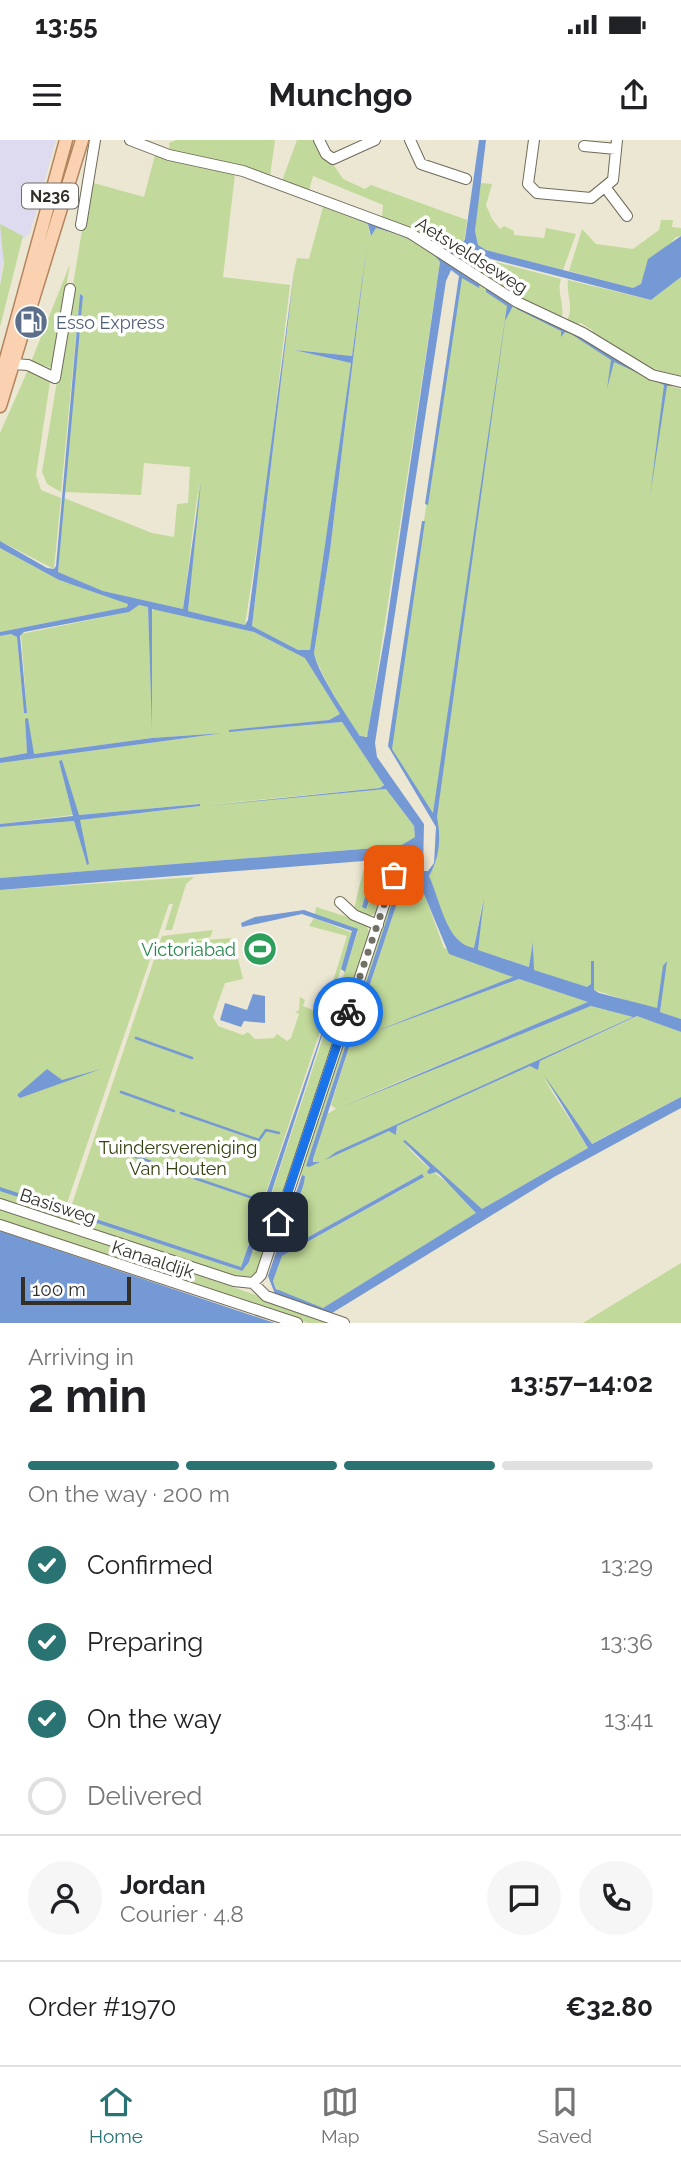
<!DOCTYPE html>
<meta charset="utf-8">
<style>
body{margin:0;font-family:Raleway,sans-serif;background:#f6f6f6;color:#202124;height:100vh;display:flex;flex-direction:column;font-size:26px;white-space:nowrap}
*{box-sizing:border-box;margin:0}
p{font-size:23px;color:#757577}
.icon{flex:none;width:38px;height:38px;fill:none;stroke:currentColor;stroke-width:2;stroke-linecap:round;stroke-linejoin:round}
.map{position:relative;height:1183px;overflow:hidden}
.side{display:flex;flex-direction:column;background:#fff;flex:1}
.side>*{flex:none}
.scale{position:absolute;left:21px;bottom:18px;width:110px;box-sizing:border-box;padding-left:7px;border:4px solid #312f28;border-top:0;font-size:19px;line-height:24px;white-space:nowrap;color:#312f28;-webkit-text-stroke:5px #fff;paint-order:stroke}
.pin{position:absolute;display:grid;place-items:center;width:60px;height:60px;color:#fff;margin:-30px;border-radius:14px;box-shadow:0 4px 10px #0006}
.courier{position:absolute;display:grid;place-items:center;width:70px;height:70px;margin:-35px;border:5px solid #1a73e8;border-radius:50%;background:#fff;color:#222;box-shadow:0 2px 9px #0007}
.headline em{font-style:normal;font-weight:700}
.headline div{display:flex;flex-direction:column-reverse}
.headline{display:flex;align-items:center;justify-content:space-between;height:119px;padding:0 28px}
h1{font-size:46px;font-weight:700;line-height:52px}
.bar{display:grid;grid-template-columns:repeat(4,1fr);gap:10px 7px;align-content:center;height:84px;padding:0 28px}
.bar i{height:9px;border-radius:5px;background:#e0e0e0}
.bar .on{background:#297373}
.bar p{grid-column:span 4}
.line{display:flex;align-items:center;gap:18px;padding:0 28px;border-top:2px solid #e0e0e0}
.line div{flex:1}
.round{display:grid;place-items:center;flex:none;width:74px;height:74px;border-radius:37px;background:#f6f6f6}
ol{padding:0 28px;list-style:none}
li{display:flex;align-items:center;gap:21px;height:77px}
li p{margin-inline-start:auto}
li .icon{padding:7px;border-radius:50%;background:#297373;color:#fff;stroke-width:4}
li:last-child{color:#757577}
li i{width:38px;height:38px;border:4px solid #e0e0e0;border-radius:50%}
.status{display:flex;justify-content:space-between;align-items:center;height:49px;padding:0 35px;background:#fff;direction:ltr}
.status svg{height:19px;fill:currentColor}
header{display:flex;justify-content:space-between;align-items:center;height:91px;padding:0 28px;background:#fff;font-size:32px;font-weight:700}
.tab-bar{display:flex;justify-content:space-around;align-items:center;height:98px;border-top:2px solid #e0e0e0;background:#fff;font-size:19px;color:#757577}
.tab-bar a{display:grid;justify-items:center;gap:4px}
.tab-bar .on{color:#297373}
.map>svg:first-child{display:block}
.industrial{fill:#dedaf0}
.green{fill:#c1d99a}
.water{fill:#7599d5}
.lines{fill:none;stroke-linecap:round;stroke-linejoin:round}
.stream{stroke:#7599d5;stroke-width:2.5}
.minor-casing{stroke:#6f6a59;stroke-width:12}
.major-casing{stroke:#b3855f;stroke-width:15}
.minor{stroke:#fff;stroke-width:10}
.major{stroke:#fbd2b1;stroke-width:12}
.done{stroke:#726f64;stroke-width:7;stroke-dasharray:0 12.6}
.route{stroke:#1a73e8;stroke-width:9}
.labels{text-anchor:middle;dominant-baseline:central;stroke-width:7;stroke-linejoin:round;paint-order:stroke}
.shield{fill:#fff;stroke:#6f6d68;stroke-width:2}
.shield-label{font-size:16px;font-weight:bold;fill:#312f28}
.street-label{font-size:18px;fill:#312f28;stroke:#fff}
.service-label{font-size:18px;fill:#4e5e75;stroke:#fff;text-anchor:start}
.leisure-label{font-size:18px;fill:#27864d;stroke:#fff;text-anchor:end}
.park-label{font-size:18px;fill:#31410e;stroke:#fff}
</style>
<div class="status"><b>13:55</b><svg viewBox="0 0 49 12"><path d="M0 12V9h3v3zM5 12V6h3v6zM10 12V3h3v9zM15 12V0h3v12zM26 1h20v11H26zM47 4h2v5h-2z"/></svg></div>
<header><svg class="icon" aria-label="menu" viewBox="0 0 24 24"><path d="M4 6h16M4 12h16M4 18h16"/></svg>Munchgo<svg class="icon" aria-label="share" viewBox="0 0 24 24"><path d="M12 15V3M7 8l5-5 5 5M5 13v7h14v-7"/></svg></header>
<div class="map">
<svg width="681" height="1183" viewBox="0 0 681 1183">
<rect width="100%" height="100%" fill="#ece7d3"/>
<path class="industrial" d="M0,0H56L30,93L4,113L0,146Z"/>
<path class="green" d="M176,0H275L270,36L170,11L169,3Z
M297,0H317L343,39L365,49L371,45L467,80L464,103L456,102L445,108L382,78L383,65L313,36L309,51L282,41Z
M155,15L235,34L223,137L290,145L267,342L245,485L188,471L199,342L183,469L103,451L58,432L64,358L152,393L174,397L177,364L188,363L190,327L144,323L141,355L64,352L83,156L80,154L61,352L47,344L42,332L90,42L144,57Z
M480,43L492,44L486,65L492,79L500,89L504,86L514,91V95L544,98L546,88L576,94L563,130L486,110L478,105L475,91Z
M323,67L368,84L370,96L376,88C397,93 426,104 440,122L368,594L363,598C353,591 316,526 314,513L330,411L367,102L352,216L294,210L351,223L313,501L310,510H298L252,486L294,131L297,118L309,119Z
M661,80H673L672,87L681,88V96L676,97L645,133L641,144L633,148L569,131L582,89L596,104L633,109L659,90Z
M0,84L23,96L0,187V146L4,124Z
M458,112L561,139C556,153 566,165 561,180L512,154L456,115Z
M70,124L52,228L31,222Z
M461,132L515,167L590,202L645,238L681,249V879L660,872L666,822L657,868L654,869L594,850V821H591V844L588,848L533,830L534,803L530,827L477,810L483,759L474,809C445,802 440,760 429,736C444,711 435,699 437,673C442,618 451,564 457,509L434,674L390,609Z
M681,137V236L643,226L595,196L592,190L581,183L573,185L566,182C575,169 566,155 568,140L651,160Z
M28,230L50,242L36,335L41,350L61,358L54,429L0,401V293Z
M0,408L59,440L128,463L127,467L0,492Z
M139,465L148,467L152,591L151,472L155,468L254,492L305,517L340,574L329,580L229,592L342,582L384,644L380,648L206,665L386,649L414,686L415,697L400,706L0,738V687L74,681L87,725L79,680L200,666L199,664L78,675L62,620L73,675L0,684V623L224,593L152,598L33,614L25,579L27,613L0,618V496L11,494L17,497L24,573H27L21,494L129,472Z
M404,718L418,735L396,751L306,1026L320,1022H314L313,1019L327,974L336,969L331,965L350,904L363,895L354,897L353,895L400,754L420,742L444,808L514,837L369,894L519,839L589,862L341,966L591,866L633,877L325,1018L389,991L397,994V986L530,926L538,929L540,921L638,876L681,892V957L591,1004L542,936L588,1008L484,1068L480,1069L405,1000C408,1018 465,1050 476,1074L323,1168L279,1153L273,1141L282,1116L405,1048L422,1034L287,1109H283L302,1035H298L377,773L368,776L354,769L363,731L371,720H376L362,767L383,719Z
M194,737L186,744L172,790H165L173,764H169L65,1069L241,1131L249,1122L358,791L315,774L316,767L360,781L366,784L370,795L258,1130L252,1136L239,1139L0,1059V750Z
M314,778L353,793L241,1127L70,1070L162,796L213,790L210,797L189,801L233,798L243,839L225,843L213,877L218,886L243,895L248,892L255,899L274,898L277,894L287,901L291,898L299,874L295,872L299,870L300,857L305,860L303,866L315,871L325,850L330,851L347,796L309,786Z
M0,1068L338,1183H308L0,1080Z
M681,1123V1183H583Z"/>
<path class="water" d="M479,0H486L475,91L478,105L486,110L633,148L641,144L648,119L681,96V137L651,160L464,112L459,111L455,117L444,110L456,102L463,103L465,99Z
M323,66L404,96L480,142L479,148L462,138L428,365L425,364L459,136L451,130L446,141L375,603L377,617L424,684L423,731H428L434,723L436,687L388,606L422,381H425L392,609L433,673L507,166L486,152V147L514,164L505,181L437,677C441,698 440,717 429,736C440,759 446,804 474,808L484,758L478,810L529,827L533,802L534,830L587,847L591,844V821H594V850L599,853L657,868L663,826L667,821L660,872L681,879V892L637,876L540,921L538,930L530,926L397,986L396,995L389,991L325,1020L336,1012L633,877L591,866L341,967L588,862L519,839L369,894L513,837L449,814L419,742L400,754L353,895L363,896L350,904L313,1019V1022H320L309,1027L306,1026L396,751L419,737C408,720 403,718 383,719L366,769L362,767L376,720L0,750V738L400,706L415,697L414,686L386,649L206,666L380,648L384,645L342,582L229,592V590L329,580L340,574L305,518L254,492L152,469V591L148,467L139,465L129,472L24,492L20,496L27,573H24L17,497L11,494L0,496V492L127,467L128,464L59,440L0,408V401L47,428L54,429L56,426L80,154L83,156L58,432L103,451L183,469L201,342L188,471L245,485L248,480L294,131L252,486L298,510H310L351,223L294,210L352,216L367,103L330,411L314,513C317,532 348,578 360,596L367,597L386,489L440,122C426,104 397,93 376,88L371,96L368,84Z
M518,167L681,246H667L650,356L664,245L614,222L607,249L611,220L571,194L565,192L561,197V191L517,169Z
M28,578L34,614L152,598L224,593L0,623V618L27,613L25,579Z
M62,620L79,675L200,664V666L80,680L89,724L87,725L74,681L0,687V684L73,676L59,621Z
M304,770L358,789L345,832L341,829L352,791L302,774L242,787L241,783L255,777Z
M339,843L249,1122L242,1131L0,1051V1047L241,1127Z
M253,854L265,856V883L244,881L241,887L220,880L225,863L247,870Z
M47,929L62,940L101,929L20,958L17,955Z
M544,935L592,1004L681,957V968L554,1037L332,1173L275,1154L268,1136L302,1035L305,1036L304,1043L284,1106L285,1110L422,1034L424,1037L282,1116L273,1141L276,1149L323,1168L476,1073L439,1034L436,1032L429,1034L427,1032L430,1028L403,1001L405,1000L482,1069L588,1008Z
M0,1091L275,1183H0Z"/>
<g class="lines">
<path class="stream" d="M136,898L192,918
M121,952L174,971
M181,973L259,1000L266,990L279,993
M105,1006L154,1023
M162,1027L253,1058"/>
<g class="minor-casing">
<path id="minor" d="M130,0L169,15L243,31L410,93L517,162L583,193L652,235L681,242
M319,0L326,14L333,19L375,0
M410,0L421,24L466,39
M534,0L528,44L537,53L591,58L613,40L617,0
M584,6L616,9
M605,47L627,76
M81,85L95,0
M14,224L28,225L55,238L70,149
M340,762L354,775L378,785
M0,1064L234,1141L253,1143L261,1135L394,735
M0,1085L297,1183
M253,1143L266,1156L344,1183"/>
</g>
<g class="major-casing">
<path id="major" d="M0,241L66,0
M0,266L82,0"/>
</g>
<use href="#minor" class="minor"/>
<use href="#major" class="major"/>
</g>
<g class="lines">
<path class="done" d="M348,872L394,735"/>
<path class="route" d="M278,1082L348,872"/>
</g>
<defs>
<g id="fuel-disc" transform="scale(1.75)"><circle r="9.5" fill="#5c6f8a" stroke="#fff"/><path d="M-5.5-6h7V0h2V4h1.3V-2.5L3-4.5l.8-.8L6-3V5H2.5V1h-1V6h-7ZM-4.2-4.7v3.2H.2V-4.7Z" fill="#fff"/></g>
<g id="stadium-disc" transform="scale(1.75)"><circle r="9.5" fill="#2e9e5b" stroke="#fff"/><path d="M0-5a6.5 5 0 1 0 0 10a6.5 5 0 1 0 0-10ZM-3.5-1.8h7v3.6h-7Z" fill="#fff"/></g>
</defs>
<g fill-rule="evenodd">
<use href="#fuel-disc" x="31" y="182"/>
<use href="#stadium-disc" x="260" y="809"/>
</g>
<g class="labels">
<rect class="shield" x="22" y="43.5" width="56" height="25" rx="5"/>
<g class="shield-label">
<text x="50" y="56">N236</text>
</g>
<g class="street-label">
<text transform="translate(472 115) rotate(32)">Aetsveldseweg</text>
<text transform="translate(58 1066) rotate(18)">Basisweg</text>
<text transform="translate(153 1119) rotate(18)">Kanaaldijk</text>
</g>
<g class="service-label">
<text x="56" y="182">Esso Express</text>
</g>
<g class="leisure-label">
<text x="236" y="809">Victoriabad</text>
</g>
<g class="park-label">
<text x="178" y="1007">Tuindersvereniging<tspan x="178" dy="21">Van Houten</tspan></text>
</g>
</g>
</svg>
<div class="scale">100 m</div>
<div class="pin" style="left:394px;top:735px;background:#ea580c"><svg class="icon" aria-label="bag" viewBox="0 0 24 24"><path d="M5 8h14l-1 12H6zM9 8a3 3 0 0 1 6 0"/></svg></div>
<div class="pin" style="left:278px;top:1082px;background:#1f2937"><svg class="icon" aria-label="home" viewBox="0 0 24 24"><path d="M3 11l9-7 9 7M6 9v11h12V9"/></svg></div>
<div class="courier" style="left:348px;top:872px"><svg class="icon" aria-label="bike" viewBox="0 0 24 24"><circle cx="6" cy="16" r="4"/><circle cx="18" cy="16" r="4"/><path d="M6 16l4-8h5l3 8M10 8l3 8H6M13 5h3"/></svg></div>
</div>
<section class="side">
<div class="headline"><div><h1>2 min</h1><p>Arriving in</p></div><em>13:57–14:02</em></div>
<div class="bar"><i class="on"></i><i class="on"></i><i class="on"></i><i></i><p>On the way · 200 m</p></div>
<ol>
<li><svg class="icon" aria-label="check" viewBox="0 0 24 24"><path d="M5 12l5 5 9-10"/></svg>Confirmed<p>13:29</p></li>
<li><svg class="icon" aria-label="check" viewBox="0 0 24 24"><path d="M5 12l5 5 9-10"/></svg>Preparing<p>13:36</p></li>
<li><svg class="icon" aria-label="check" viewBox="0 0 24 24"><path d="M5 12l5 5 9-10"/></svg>On the way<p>13:41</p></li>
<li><i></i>Delivered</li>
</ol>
<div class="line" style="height:126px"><a class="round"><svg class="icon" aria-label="person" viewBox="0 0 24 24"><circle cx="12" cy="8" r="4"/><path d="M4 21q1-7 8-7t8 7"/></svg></a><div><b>Jordan</b><p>Courier · 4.8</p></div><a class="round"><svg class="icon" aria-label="chat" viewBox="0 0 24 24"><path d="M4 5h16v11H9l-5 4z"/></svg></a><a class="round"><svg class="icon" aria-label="phone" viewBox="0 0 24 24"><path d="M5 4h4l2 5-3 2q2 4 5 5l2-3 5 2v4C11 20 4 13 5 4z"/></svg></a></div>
<div class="line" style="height:91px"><div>Order #1970</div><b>€32.80</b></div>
</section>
<nav class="tab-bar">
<a class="on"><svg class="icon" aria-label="home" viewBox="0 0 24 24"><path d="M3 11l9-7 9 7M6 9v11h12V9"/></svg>Home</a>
<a><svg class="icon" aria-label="map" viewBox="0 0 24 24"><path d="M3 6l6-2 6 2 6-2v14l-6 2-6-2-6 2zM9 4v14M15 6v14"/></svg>Map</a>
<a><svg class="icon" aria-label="saved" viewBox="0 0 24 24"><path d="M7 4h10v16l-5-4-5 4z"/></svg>Saved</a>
</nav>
